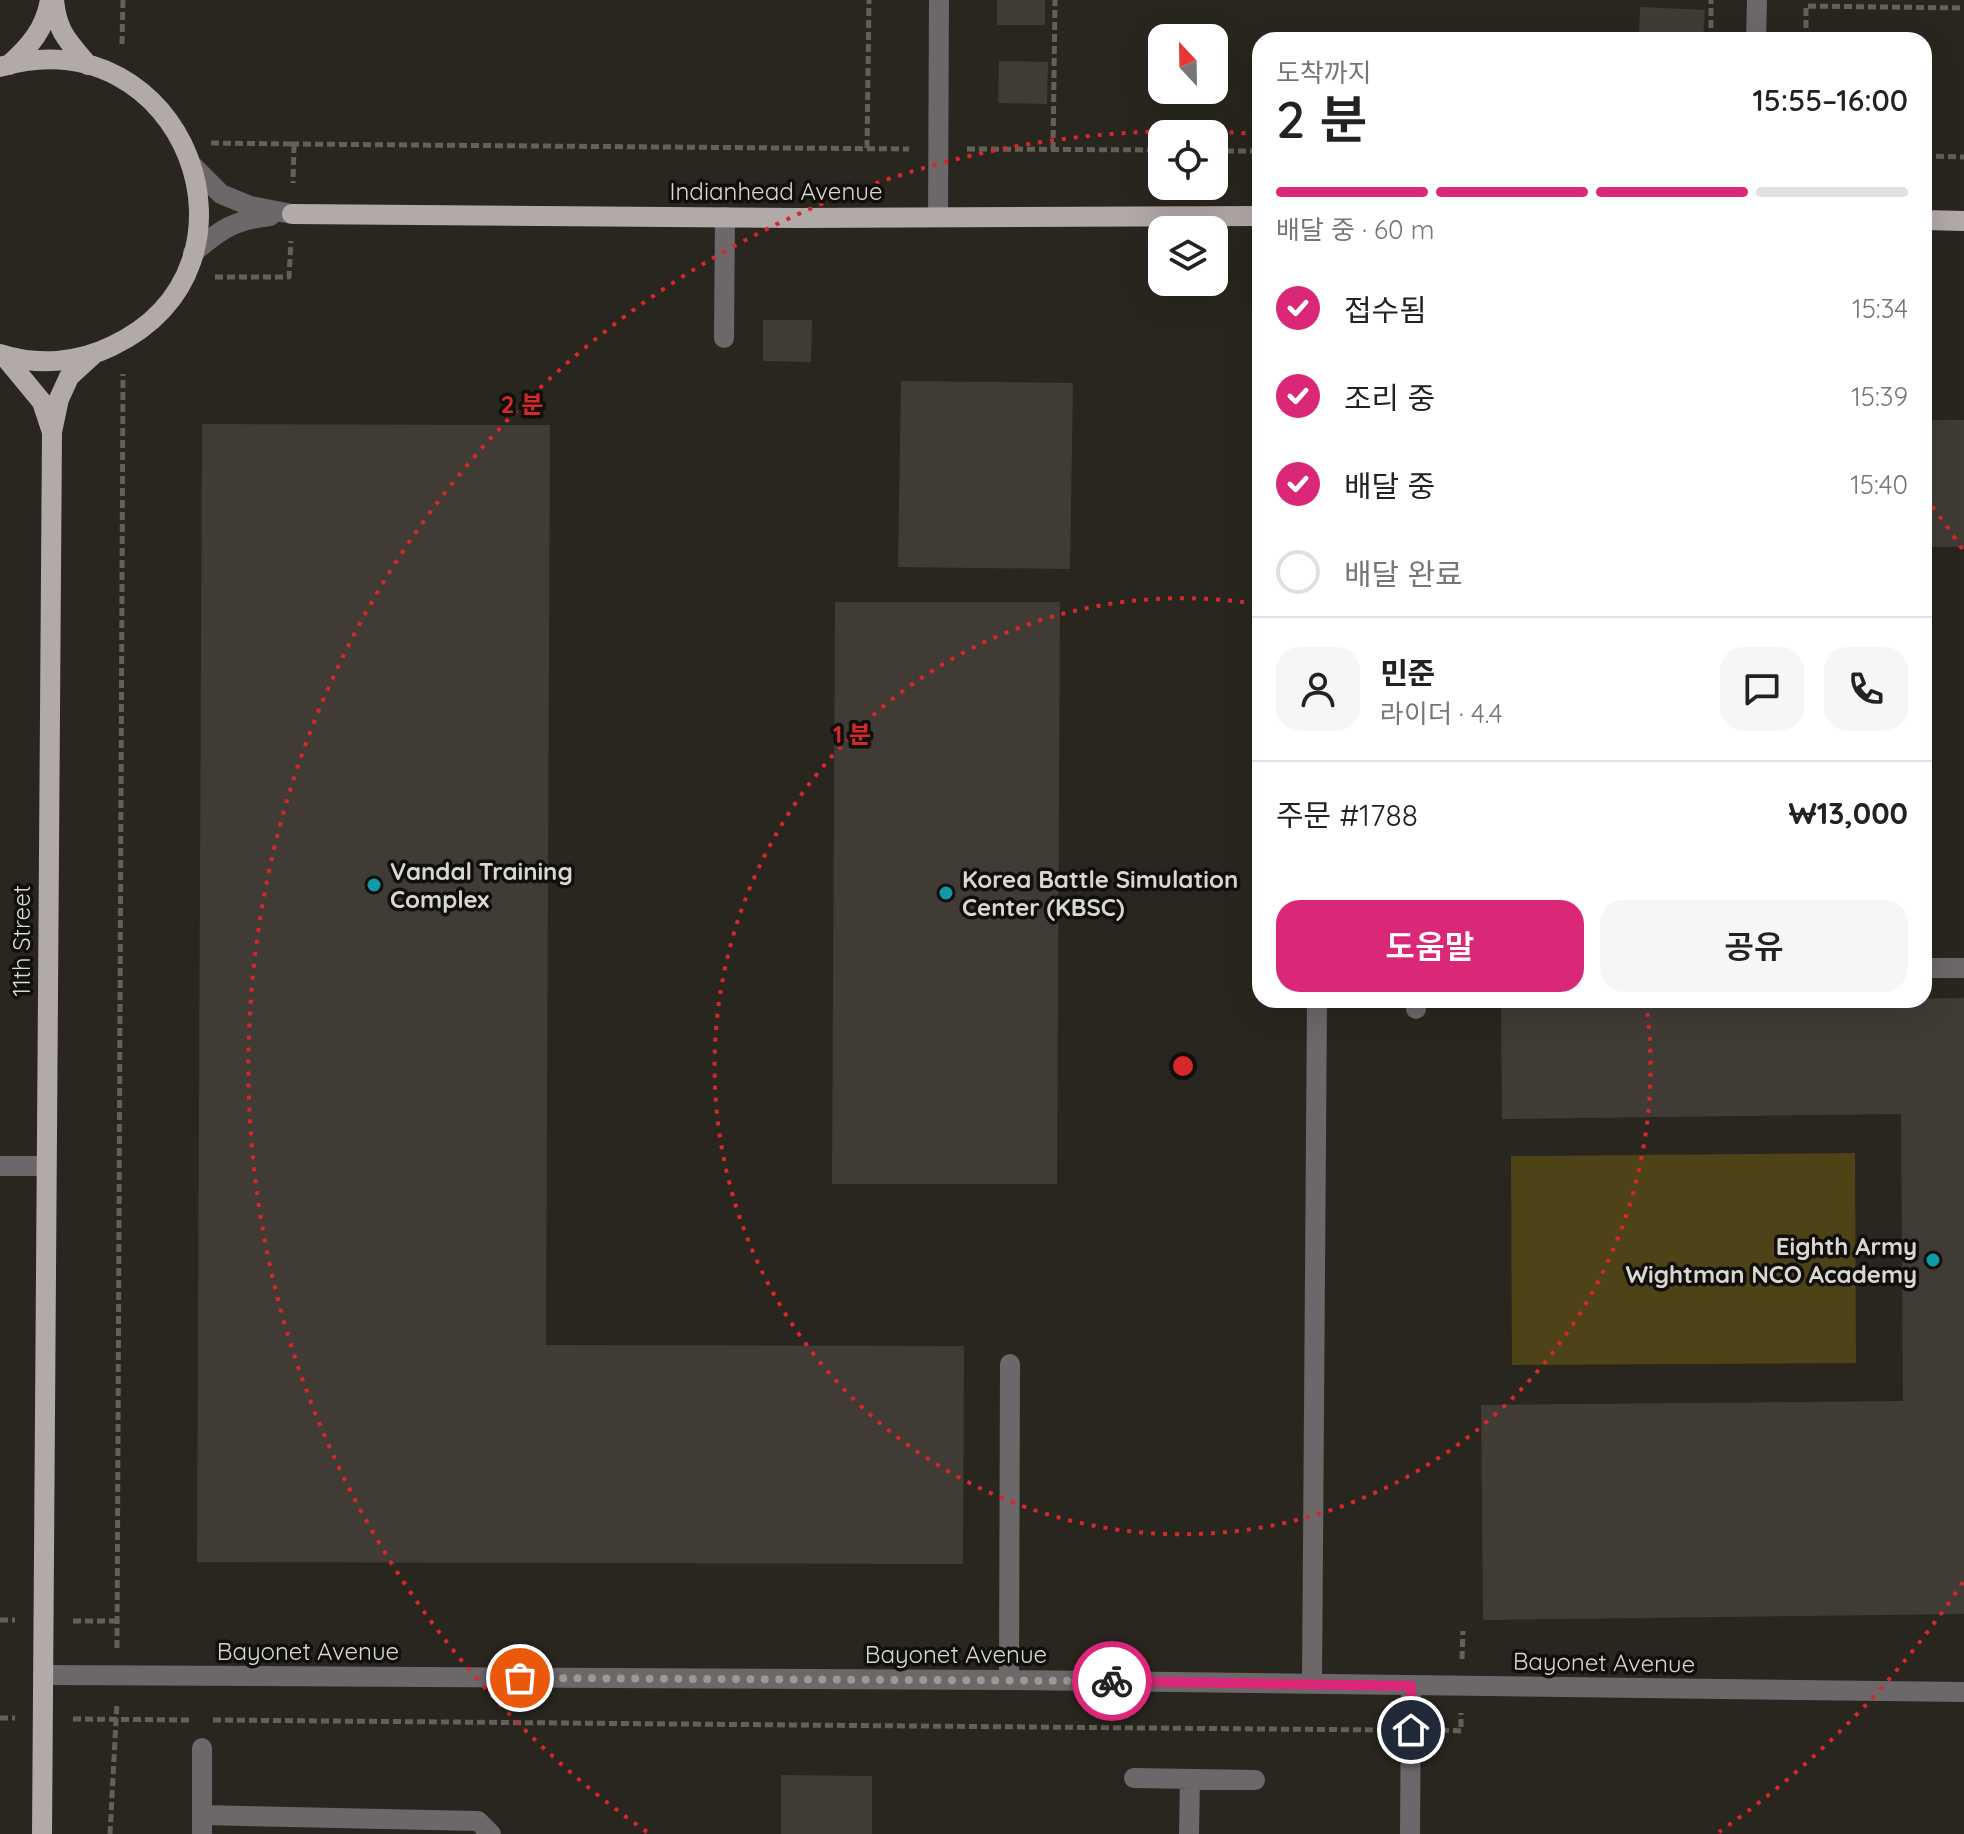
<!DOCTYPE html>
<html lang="ko">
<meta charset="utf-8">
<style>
body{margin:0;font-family:Quicksand,"Noto Sans KR",sans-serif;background:#f6f6f6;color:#222;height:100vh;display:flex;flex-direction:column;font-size:30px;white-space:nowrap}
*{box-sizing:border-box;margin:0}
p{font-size:26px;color:#767676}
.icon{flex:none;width:44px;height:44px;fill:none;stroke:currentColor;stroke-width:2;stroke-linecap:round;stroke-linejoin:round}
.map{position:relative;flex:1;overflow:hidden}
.details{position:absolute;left:1252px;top:32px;width:680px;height:976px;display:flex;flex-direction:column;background:#fff;border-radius:24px;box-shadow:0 8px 32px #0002}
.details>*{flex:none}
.needle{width:52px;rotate:338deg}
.buttons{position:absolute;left:1148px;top:24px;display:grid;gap:16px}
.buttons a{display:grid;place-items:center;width:80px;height:80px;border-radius:16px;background:#fff;box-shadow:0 8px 32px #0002;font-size:40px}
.pin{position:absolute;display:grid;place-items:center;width:68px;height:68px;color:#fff;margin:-34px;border:4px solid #fff;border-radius:50%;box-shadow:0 2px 8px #0007}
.courier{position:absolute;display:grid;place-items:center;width:80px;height:80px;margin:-40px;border:6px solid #db2777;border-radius:50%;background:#fff;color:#222;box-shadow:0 2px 10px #0007}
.headline em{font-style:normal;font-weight:600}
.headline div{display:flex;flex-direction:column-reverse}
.headline{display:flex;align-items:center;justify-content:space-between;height:136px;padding:0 24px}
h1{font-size:52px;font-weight:600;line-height:60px}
.bar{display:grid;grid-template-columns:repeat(4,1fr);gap:12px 8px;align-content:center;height:96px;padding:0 24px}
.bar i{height:10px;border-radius:6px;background:#e0e0e0}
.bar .on{background:#db2777}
.bar p{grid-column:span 4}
.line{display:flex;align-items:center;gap:20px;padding:0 24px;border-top:2px solid #e0e0e0}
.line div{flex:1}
.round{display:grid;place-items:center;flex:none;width:84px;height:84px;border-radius:24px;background:#f6f6f6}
ol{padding:0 24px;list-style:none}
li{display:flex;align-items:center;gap:24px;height:88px}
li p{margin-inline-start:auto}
li .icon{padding:8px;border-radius:50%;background:#db2777;color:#fff;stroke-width:4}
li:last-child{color:#767676}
li i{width:44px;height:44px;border:4px solid #e0e0e0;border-radius:50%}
.primary-button{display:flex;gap:16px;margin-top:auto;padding:16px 24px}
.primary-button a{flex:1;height:92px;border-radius:24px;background:#db2777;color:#fff;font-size:32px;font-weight:600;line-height:92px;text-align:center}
.primary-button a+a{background:#f6f6f6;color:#222}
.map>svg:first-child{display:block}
.green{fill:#4e4217}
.building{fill:#413b35}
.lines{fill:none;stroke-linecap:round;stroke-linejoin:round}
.path{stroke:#62605a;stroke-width:5;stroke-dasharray:8 4;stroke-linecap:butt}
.minor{stroke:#6c6768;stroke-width:20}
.major{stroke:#b2a9a9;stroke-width:20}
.done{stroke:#9b9993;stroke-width:8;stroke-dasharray:0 14.4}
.route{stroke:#db2777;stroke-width:10}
.ring{fill:none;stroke:#d62828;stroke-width:4;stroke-dasharray:4 8}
.culture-dot{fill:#0f9aa8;stroke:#100f0c;stroke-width:3}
.labels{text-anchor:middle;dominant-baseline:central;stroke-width:7;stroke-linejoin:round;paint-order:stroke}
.street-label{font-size:24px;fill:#d8d7d2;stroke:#100f0c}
.poi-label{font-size:24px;font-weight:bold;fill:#d8d7d2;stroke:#100f0c;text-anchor:start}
.centre{fill:#d62828;stroke:#100f0c;stroke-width:4}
.ring-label{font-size:24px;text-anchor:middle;font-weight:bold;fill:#d62828;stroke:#100f0c;stroke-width:7;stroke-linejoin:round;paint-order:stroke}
</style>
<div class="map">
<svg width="1964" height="1834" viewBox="0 0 1964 1834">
<rect width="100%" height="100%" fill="#29261f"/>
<path class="green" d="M1855,1153L1856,1363L1512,1365L1511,1156Z"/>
<path class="building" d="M997,0H1045V25H997Z
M1640,7L1705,10L1703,40H1639Z
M999,61L1048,62L1047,104L998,103Z
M763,320H812L811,362L763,361Z
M901,381L1073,383L1070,569L898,567Z
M1924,420H1964V547H1924Z
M202,424L550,425L546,1345L964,1346L963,1564L197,1562Z
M835,602H1060L1057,1184H832Z
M1964,998V1614L1483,1620L1481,1405L1903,1401L1901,1114L1502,1119L1501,1004Z
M781,1775L872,1776V1834H781Z"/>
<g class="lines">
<path class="path" d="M123,0L122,44L125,46
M1711,40V0
M1806,40V6L1964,8
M211,143L294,144L293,183
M291,144L909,149
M867,148L869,0
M967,149L1162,150
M1053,150L1055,0
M1214,151H1260
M1924,156L1964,157
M215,277H289L291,241
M0,1620H15
M73,1621H117
M117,1648L123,374
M1462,1659L1463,1631
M0,1718H15
M73,1719L191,1720
M213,1720L1383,1730
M1441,1730L1461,1731V1713
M110,1834L117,1702"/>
<path class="minor" d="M1756,40L1757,0
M193,166L221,194L250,206L292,214
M938,216L939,0
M193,253C220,230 233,220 270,216
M724,338L725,217
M1924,968H1964
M1416,1000V1009
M0,1166H46
M43,1675L1009,1680L1964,1692
M1009,1680L1010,1364
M1312,1684L1317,1000
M202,1748V1834
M1134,1778L1255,1780
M202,1815L478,1821L491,1834
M1189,1834L1190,1779
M1410,1834L1411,1686"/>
<path class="major" d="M54,0C57,32 68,41 88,65
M9,65C30,46 45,29 50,0
M0,67C184,13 280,267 112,346C78,363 37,366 0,354
M292,214L799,218L1260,216
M1924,220L1964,221
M4,356L42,402L52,432
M42,1834L52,432L59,399L69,377L93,355"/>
</g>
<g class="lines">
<path class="done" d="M520,1678L1112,1681"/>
<path class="route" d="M1112,1681L1411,1686V1730"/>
</g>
<g class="ring">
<path d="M1646 1001A468 468 0 1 1 1256 604"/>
<path d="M1963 1582A935 935 0 0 1 1719 1832M647 1832A935 935 0 0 1 1256 134M1925 497A935 935 0 0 1 1963 550"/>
</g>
<g class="culture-dot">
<circle cx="374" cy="885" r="8"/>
<circle cx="946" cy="893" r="8"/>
<circle cx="1933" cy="1260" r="8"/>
</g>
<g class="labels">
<g class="street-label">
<text x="776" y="191">Indianhead Avenue</text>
<text transform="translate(21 941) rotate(-90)">11th Street</text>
<text x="308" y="1651">Bayonet Avenue</text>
<text x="956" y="1654">Bayonet Avenue</text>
<text transform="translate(1604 1662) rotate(1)">Bayonet Avenue</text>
</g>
<g class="poi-label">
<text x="390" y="871">Vandal Training<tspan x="390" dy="28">Complex</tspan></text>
<text x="962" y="879">Korea Battle Simulation<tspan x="962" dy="28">Center (KBSC)</tspan></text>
<text x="1917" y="1246" text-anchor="end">Eighth Army<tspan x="1917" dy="28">Wightman NCO Academy</tspan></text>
</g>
</g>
<circle cx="1183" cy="1066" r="12" class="centre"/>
<g class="ring-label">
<text x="522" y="413">2 분</text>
<text x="852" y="743">1 분</text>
</g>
</svg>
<div class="buttons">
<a><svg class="needle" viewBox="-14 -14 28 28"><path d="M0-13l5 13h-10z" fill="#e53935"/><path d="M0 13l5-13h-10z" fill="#767676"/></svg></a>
<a><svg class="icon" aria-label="locate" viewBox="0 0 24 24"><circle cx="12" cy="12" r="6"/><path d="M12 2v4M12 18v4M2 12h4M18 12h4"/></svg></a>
<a><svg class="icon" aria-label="layers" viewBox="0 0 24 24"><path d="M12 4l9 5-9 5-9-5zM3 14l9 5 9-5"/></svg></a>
</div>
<div class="pin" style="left:520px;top:1678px;background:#ea580c"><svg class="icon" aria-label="bag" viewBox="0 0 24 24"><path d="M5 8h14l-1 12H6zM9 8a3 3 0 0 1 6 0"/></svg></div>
<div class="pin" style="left:1411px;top:1730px;background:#1f2937"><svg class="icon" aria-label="home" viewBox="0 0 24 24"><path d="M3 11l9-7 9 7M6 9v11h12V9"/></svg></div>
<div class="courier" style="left:1112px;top:1681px"><svg class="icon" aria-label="bike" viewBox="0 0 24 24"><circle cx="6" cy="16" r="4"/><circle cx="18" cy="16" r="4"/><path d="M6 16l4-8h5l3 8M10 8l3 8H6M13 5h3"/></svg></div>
<section class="details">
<div class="headline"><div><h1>2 분</h1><p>도착까지</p></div><em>15:55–16:00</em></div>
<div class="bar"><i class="on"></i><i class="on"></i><i class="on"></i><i></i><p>배달 중 · 60 m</p></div>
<ol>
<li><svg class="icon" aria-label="check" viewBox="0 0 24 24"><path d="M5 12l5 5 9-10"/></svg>접수됨<p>15:34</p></li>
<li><svg class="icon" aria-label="check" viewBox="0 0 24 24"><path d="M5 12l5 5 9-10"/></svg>조리 중<p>15:39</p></li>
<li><svg class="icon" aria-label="check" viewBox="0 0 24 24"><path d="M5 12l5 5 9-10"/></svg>배달 중<p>15:40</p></li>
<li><i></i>배달 완료</li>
</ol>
<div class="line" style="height:144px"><a class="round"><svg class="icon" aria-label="person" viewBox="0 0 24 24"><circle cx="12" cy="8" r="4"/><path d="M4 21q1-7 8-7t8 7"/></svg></a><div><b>민준</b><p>라이더 · 4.4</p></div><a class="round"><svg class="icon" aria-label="chat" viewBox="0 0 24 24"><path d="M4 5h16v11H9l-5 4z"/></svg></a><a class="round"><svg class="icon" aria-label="phone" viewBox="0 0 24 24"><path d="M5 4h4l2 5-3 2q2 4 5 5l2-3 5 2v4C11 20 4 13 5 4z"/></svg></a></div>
<div class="line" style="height:104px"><div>주문 #1788</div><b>₩13,000</b></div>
<div class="primary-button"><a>도움말</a><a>공유</a></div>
</section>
</div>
